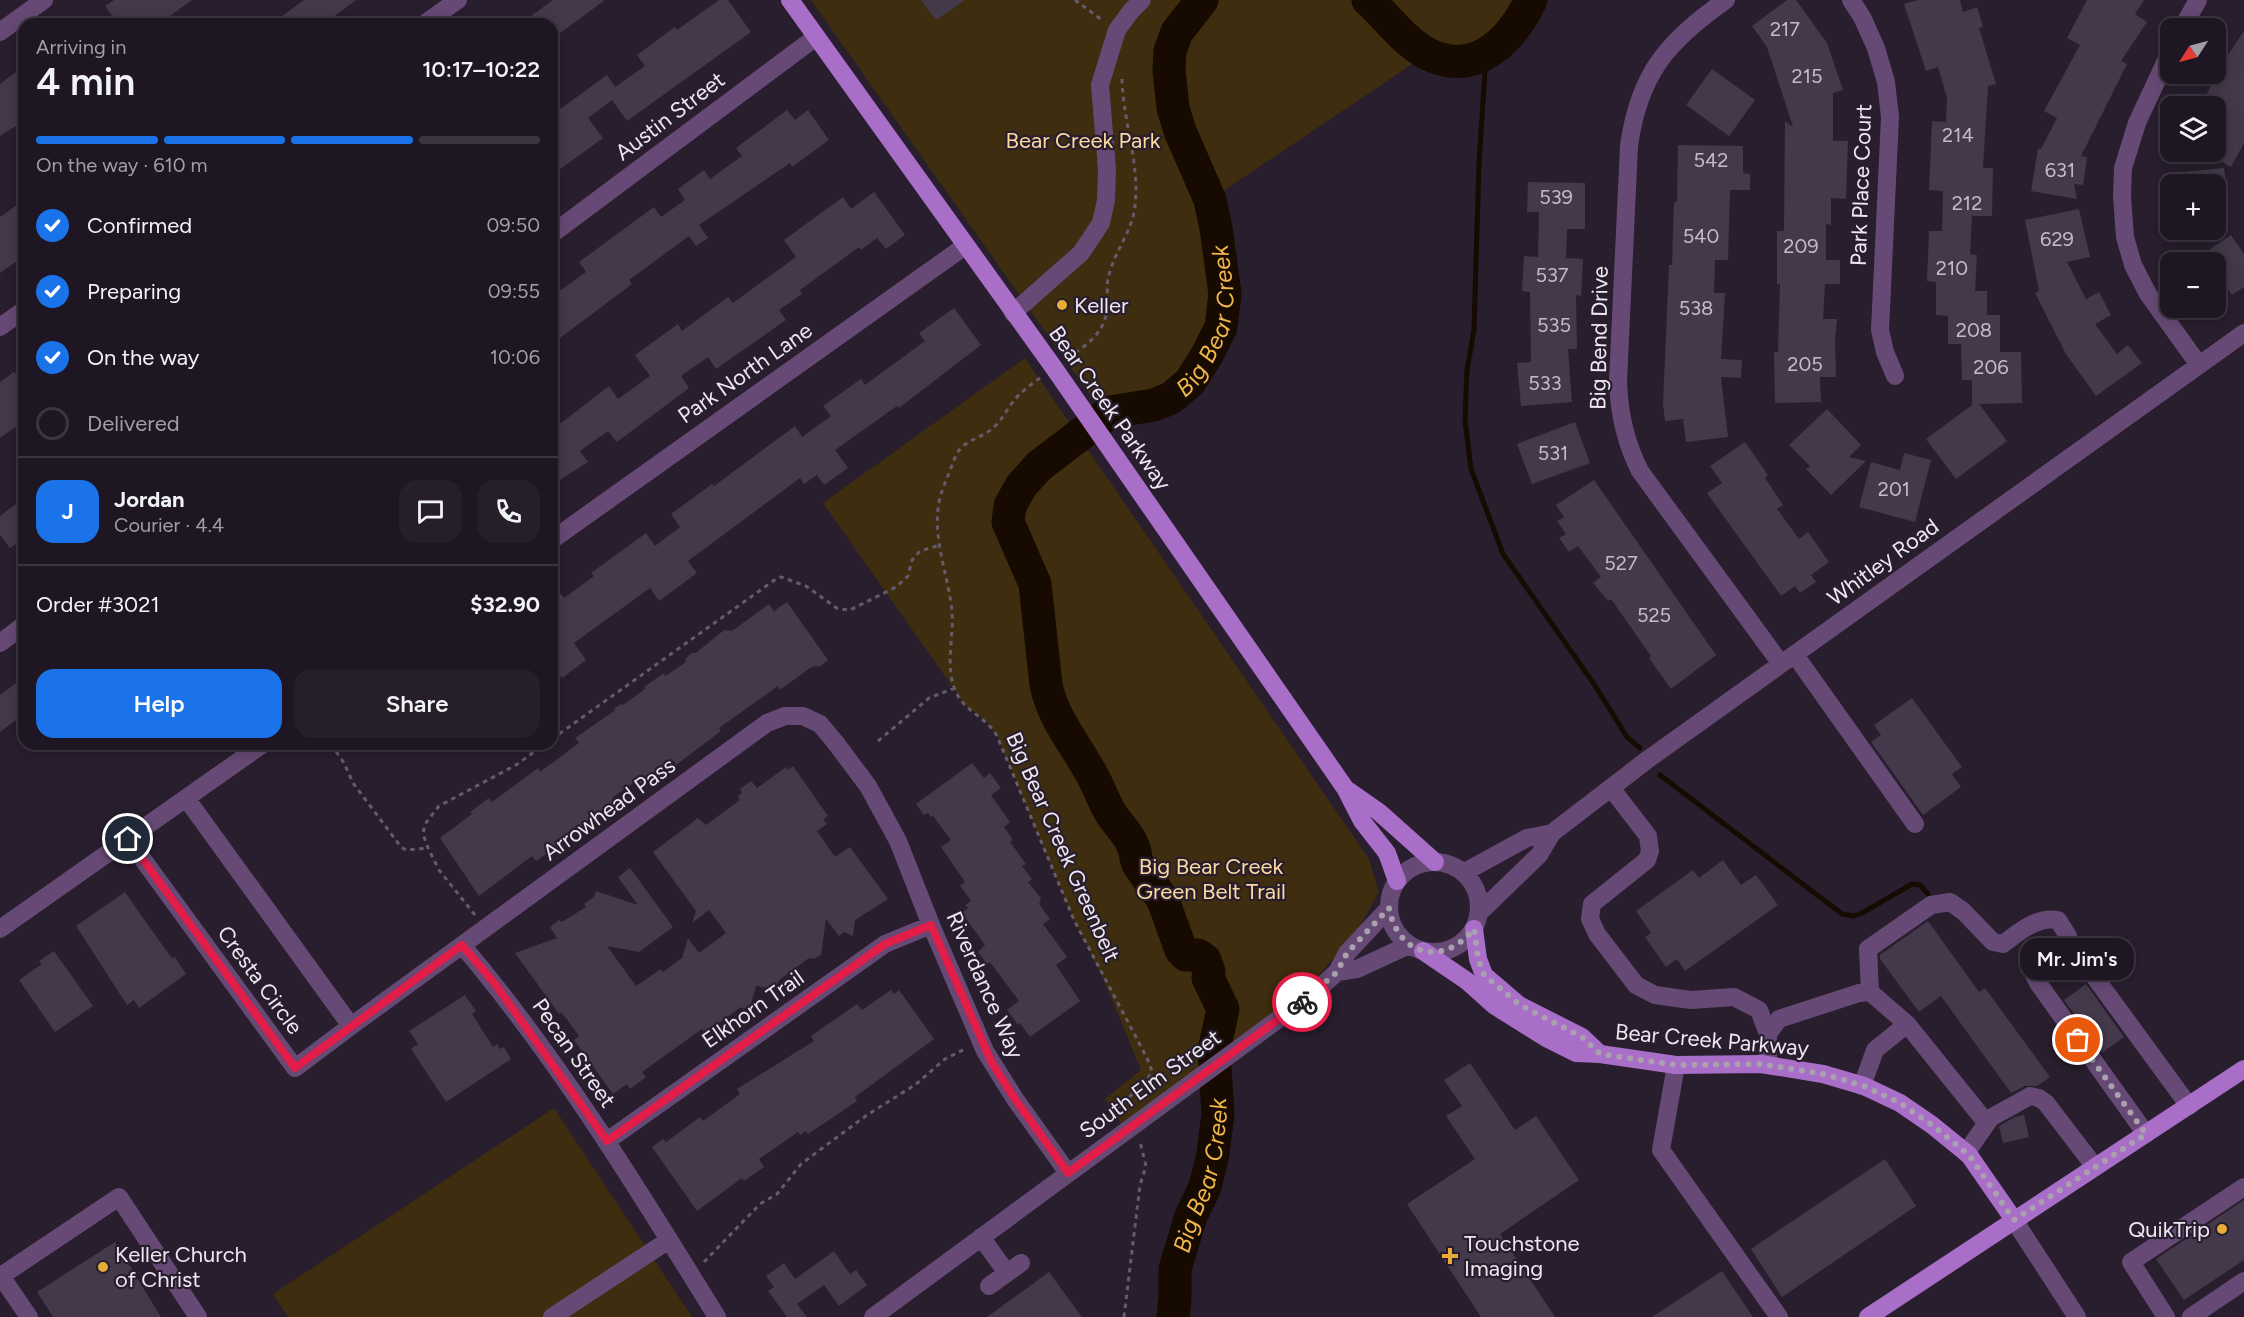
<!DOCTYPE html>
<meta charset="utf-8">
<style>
body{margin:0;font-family:Figtree,sans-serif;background:#261f2a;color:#f1f3f6;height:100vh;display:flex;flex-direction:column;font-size:22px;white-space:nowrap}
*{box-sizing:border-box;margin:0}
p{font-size:20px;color:#a19fa5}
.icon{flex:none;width:33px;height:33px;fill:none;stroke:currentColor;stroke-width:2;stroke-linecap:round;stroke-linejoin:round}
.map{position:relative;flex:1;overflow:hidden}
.details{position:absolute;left:18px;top:18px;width:540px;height:732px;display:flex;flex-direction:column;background:#1e1622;border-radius:18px;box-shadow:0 3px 15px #0003,0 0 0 2px #3c3540}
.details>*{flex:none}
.needle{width:39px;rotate:234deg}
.fabs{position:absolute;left:2160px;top:18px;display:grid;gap:12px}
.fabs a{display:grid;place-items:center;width:66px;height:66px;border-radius:12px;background:#1e1622;box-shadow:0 3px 15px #0003,0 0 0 2px #3c3540;font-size:30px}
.pin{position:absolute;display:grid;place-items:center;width:51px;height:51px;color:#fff;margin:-26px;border:3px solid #fff;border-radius:50%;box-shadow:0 2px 6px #0007}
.courier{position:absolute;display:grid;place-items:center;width:60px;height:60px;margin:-30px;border:4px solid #e11d48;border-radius:50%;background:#fff;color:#222;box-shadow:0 2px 8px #0007}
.bubble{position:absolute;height:42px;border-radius:18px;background:#1e1622;box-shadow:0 3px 15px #0003,0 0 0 2px #3c3540;font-size:20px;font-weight:600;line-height:42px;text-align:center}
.summary em{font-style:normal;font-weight:600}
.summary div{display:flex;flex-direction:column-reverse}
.summary{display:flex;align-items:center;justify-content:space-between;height:102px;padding:0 18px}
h1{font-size:39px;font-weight:600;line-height:45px}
.bar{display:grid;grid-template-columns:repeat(4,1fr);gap:9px 6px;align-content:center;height:72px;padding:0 18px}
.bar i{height:8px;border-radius:4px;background:#3c3540}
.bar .current{background:#1a73e8}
.bar p{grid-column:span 4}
.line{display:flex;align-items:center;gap:15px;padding:0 18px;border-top:2px solid #3c3540}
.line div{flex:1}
.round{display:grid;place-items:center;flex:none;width:63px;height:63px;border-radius:18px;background:#261f2a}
ol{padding:0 18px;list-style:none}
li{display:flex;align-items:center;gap:18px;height:66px}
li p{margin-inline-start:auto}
li .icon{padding:6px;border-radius:50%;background:#1a73e8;color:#fff;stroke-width:4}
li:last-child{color:#a19fa5}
li i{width:33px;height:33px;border:3px solid #3c3540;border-radius:50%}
.action{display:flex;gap:12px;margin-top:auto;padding:12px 18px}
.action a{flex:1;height:69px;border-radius:18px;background:#1a73e8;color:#fff;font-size:24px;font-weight:600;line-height:69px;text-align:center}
.action a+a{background:#261f2a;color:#f1f3f6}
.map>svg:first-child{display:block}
.green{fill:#3e2d0e}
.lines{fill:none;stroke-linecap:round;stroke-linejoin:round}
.stream{stroke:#170a00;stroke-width:5}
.river{stroke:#170a00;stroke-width:33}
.building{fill:#43394a}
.path{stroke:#655c6b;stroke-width:3;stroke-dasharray:4.5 4.5;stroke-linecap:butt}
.minor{stroke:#664a75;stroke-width:18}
.major{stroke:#a96ec8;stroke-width:18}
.done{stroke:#a9a1ad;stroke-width:6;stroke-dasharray:0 10.8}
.route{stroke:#e11d48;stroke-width:8}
.poi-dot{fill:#e7ac36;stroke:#281e2e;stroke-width:2}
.labels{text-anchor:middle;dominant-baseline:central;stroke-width:4.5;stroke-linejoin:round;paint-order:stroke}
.number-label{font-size:20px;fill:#c3bcc8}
.street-label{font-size:22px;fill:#eee7f2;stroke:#281e2e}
.park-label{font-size:22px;fill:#fbd99f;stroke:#281e2e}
.poi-label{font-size:22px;fill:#eee7f2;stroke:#281e2e;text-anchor:start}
.water-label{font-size:24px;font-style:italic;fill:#f0b64a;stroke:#281e2e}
</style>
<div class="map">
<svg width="2244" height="1317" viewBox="0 0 2244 1317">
<rect width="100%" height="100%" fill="#281e2e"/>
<path class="green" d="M811,0H1531C1521,21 1493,59 1468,62C1454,64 1440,58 1427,54L1210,200C1216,228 1226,265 1225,294C1224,331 1203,375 1172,397C1155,409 1123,413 1102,412Z
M1025,358L1369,859L1379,892L1359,928L1302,995L1123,1125L1105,1099L1141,1070L1103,978L1074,920L997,736L986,721L966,706L823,503Z
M554,1108L692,1317H288L273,1294Z"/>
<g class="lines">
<path class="stream" d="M1486,56L1479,163L1474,330L1467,370L1465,420L1471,469L1503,554L1594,684L1627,737L1640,748
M1660,775L1842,914L1854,916L1862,913L1912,884L1920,885L1928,894"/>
<g class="river">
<path d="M1368,0C1387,17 1404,41 1426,53C1474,79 1511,41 1531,0"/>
<path id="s1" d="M1173,1317L1175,1298V1269L1191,1216L1205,1187L1213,1154L1218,1114L1214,1051L1223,1009L1208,978L1209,972L1205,960L1198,955H1186L1181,950L1163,900L1138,864C1135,858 1136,852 1133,846C1129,834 1117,824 1110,812C1103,800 1099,787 1092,775C1075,743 1054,721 1046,685L1035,584L1008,522L1010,506L1021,486L1039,466L1110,412L1154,405L1171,398L1190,382L1207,355L1221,327L1225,294L1216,228L1210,200L1180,131L1173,108L1169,70L1170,51L1177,32L1202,0"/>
</g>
</g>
<path class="building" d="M114,0H192L159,24H118L105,6Z
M304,0H356L332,18L336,24H271Z
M553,0H605L552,39V24H520Z
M719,0H728L751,32L627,121L612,100L588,118L603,138L552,175V115L607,75L615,87L645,66L637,55L675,27L677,30Z
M921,0H965L936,20Z
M1787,0H1796L1827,43L1843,90L1833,93V141H1848L1846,199L1831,198V225L1826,224V260H1840V284H1825L1823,319H1837L1835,339L1836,377H1820L1821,402L1775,403L1774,352H1778L1780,284H1777V231H1784L1785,121L1793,127L1767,47L1752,26Z
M1918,0H1960L1963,12L1977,7L1983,27L1979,28L1996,84L1988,86L1983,168H1993L1992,216H1972L1970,254L1977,255L1975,291H1987V315H2000V352H2021L2022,403L1979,404L2007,441L1956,479L1926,439L1972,405V380H1962L1961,344H1948V316L1936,315V282L1927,281L1929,231H1942L1943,191L1929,190L1932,121L1946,122L1947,98L1938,67L1926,71L1904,4Z
M2087,0H2144L2135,14L2147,22L2121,61L2127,64L2081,156L2087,157L2083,185L2074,184L2077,199L2031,191L2038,149H2041L2057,118L2044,111L2080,45L2067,38Z
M2244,31V143L2231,167L2216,158V106H2200L2216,77L2214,76Z
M24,66V121L0,136V84Z
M1712,69L1755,100L1729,136L1686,105Z
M787,110L795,120L808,110L829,140L792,167L790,163L699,225L708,238L696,246L689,236L629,280L632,284L552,344V278L561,290L586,272L579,262L654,207L661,217L685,200L678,189L704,170L710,179L742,156L736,148Z
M1678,145L1743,146V173L1750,174V190H1730L1728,260H1715L1714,293H1725L1721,359L1742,360L1741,378L1721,377L1728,437L1686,442L1683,419L1665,421L1663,404L1669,265H1672L1674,202H1677Z
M2224,168L2226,184H2164L2163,174Z
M1528,182L1585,183V229H1567L1566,258L1583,259L1581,296L1576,295L1577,349H1568L1572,402L1521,406L1517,363L1531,362L1530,292L1522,291L1524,256L1538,257L1539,212H1527Z
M874,192L905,235L886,249L877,238L861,250L859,247L800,290L802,294L779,310L786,320L716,369L708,357L681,376L689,388L617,442L608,431L580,451L588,462L552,485V430L609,386L618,399L650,376L635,355L678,324L682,331L728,297L733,303L796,257L784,240L843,197L851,209Z
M24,200V256L0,273V217Z
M2079,209L2090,257L2067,262L2086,299L2099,292L2111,315L2095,324L2117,354L2128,345L2142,363L2096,396L2066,354L2035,293L2039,291L2025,220Z
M2231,235L2244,254V287L2232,295L2221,280L2216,284V262H2192Z
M954,308L981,345L899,408L897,406L835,450L848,468L824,485L817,475L804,484L800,478L688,561L697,573L659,601L650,588L574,643L586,660L562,678L552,664V601L561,594L564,598L594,576L591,573L646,533L655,546L680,527L671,514L712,484L714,486L795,426L802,437L831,416L823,406L861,379L865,385L925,341L919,333Z
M14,372L24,386V421L0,438V382Z
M1827,409L1861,445L1849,457L1866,461L1831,495L1806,469L1810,466L1789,445Z
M1575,422L1590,463L1532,484L1517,444Z
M1745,442L1768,475L1765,478L1783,505L1777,509L1799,539L1808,532L1829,562L1811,575L1816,582L1800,593L1795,586L1781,596L1707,493L1722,483L1710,466Z
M1904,453L1931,460L1915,522L1859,507L1871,462L1900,470Z
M1594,480L1716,655L1671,689L1649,658L1651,656L1611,599L1608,601L1593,583L1601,577L1578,546L1569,552L1559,538L1566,534L1557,521L1564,517L1556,505Z
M24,498V538L10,548L0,535V516Z
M787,602L828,660L819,667L815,666L810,668L780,690L778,686L719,728L721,731L676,765L674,761L640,786L636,781L612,798L617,805L536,861L532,856L479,896L440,838L472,814L470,812L489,798L492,802L538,768L540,772L579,743L575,738L614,711L615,708L621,704L623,705L645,689L644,687L664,673L665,676L685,663L686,658L692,653H696L724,630L732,631L769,604L774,611Z
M24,677V714L0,732V695Z
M1912,698L1962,767L1952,774L1961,787L1923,815L1871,742L1881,735L1874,725Z
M972,763L984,778L990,773L1001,788L991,795L1010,822L1004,827L1013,840L1010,842L1026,864L1022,866L1032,879L1028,882L1041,898L1039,904L1050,919L1043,924L1067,957L1056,965L1080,1001L1030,1037L1020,1023L1018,1025L1007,1010L1019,1001L990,962L987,964L978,952L985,945L962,913L968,908L965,905L971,901L960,886L965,882L941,847L951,840L933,816L931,817L928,813L924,815L916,804Z
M793,766L828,816L823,819L827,824L817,831L835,857L850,847L888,899L855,920L853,936L844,932L839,936L826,919L821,955L814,959L809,958L779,980L775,989L756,986L751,1004L744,1009L741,1007L705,1033L702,1029L642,1072L646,1077L630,1089L627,1084L613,1094L574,1040L579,1036L562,1013L559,1014L515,953L557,938L550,927L559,920L562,922L586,907L584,904L594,897L596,891L638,905L618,877L630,868L673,927L639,952L607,946L636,986L661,969L663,972L682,958L688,938L699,953L726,933L709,910L692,923L696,911L653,852L698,818L706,825L740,800L738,796L742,793L740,789L751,781L757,788L786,767L788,770Z
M1723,860L1741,885L1756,875L1778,905L1685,971L1677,959L1666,967L1645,937L1651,933L1636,911L1693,870L1699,878Z
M125,892L160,942L172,958L175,957L186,974L139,1008L134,1000L127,1005L76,926Z
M1928,921L1979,992L1985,988L2050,1077L2037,1086H2025L2011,1093L1941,996L1919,1012L1880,959V955Z
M54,951L93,1006L55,1032L19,980L42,964L39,961Z
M2086,984L2124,1037L2102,1053L2064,1000Z
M891,990L894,994L899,990L934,1039L855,1097L857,1101L838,1114L808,1134L806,1131L800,1135L798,1132L759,1159L764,1167L744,1181L742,1178L697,1211L652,1147L663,1139L666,1142L700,1117L703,1121L740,1094L737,1089L814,1041L811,1036L857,1004L862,1010Z
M465,995L476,1011L472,1014L493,1047L497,1044L500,1049L504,1047L511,1059L446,1102L411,1049L418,1044L409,1031Z
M1470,1063L1515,1130L1536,1116L1579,1180L1500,1234L1555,1317H1481L1407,1204L1475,1159L1446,1116L1462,1106L1444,1080Z
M2024,1115L2029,1137L2003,1143L1999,1126L2015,1117Z
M1885,1159L1916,1206L1782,1297L1751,1249Z
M2244,1200V1260L2184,1300L2156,1259Z
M115,1242L161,1317H53L37,1292Z
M834,1251L850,1274L856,1270L867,1285L839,1306L824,1285L797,1304L807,1317H787L768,1291L774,1287L766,1276L784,1263L795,1279Z
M1722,1271L1753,1317H1652Z
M1049,1272L1082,1317H987Z"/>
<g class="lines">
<path class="path" d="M1075,0L1102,20
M1068,358C1086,345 1103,335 1107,311C1109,300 1106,289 1108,279C1113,253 1132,233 1135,206C1140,163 1123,122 1122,79
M1040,378C1032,384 1023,390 1016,398C1008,407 1003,419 994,427C984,437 969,439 960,449C954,457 951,469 947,478C943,488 939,498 938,509C934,544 949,578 952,612C954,638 944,670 957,694C966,712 986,717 997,736L1074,920L1147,1058L1152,1071L1146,1082L1117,1108L1122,1114
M552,739L776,579L781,577L806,586L838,609L850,610L896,587L908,576L912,560L920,551L940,545
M878,741L929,698L955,688
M331,744L344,763L353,783L401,847L406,850L428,848
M475,915L439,870L428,848L423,834L425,824L439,806L516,765L545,744
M704,1262L760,1204L777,1194L801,1164L867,1115L915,1085L945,1059L965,1049
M1124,1317L1140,1185L1146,1166L1140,1142"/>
<path class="minor" d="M1726,0C1668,41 1639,73 1629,146L1618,381C1619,414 1625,442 1640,471L1781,664
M1851,0L1862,17L1876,48L1886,82L1890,117L1880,330L1885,352L1895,376
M424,24L458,0
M2182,28L2198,0
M0,32L44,0
M2170,52L2137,123L2123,168L2122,196L2125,237L2133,265L2148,294L2199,365
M552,234L816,37
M1013,313L1081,253L1101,223L1106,200L1107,169L1100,85L1117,30L1131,11L1142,0
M0,327L24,310
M552,540L965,246
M0,643L24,625
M1795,655L1915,824
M1611,788L1648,836L1650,851L1647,860L1592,904L1590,919L1597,934L1636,985L1655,995L1691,1000L1734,997L1759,1010L1768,1034
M128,839L295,1068L351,1026L186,798
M1389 907a45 45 0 1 1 90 0a45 45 0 1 1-90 0Z
M1463,873L1527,838L1552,833
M1478,914L1539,855L1552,833L1647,760L2244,333
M0,929L263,744
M462,945C559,1060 638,1189 717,1317
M1337,972L1357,969L1409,945
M1870,992L1868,949L1931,905L1950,902L1963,911L1993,942L2003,944C2019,932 2037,916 2058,920L2068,936V945
M351,1026L767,723L785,716H803L820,724L835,742L868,786L898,841L931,925L985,1051L1015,1099L1068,1173
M1676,1065L1661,1150L1779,1317
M1768,1065V1034L1779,1019L1859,993L1870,992L1907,1024L1985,1121L2030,1096L2039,1098L2046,1103L2095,1167
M1862,1086L1875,1050L1907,1024
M2146,1134L2038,983L2032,971V964C2046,952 2058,939 2075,950L2189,1106
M607,1141L885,944L931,925
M1966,1153L1989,1120
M2014,1220L2077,1317
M981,1237L1007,1273
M989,1286L1021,1263
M29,1317L1,1276L119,1197L198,1317
M552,1317L669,1240
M873,1317L1314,993L1337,972L1347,953L1389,908
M2166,1317L2131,1262L2244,1187
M2191,1317L2244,1281"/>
<path class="major" d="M790,0L1054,368L1345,788L1362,821L1387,853L1397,881
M1349,791L1379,812L1435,862
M1474,929L1478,959L1484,975L1519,1005L1582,1037L1600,1054
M1423,951L1467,981L1495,1006L1546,1038L1576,1053L1600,1054L1676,1065L1761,1064L1823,1074L1864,1086L1900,1103L1932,1125L1969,1155L2014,1220
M1868,1317L2244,1069"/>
</g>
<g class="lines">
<path class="done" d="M1302,1002L1337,972L1347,953L1389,908C1398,956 1443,967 1474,929L1478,959L1484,975L1520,1005L1582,1037L1600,1054L1676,1065L1761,1064L1823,1074L1864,1086L1900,1103L1932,1125L1969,1155L2014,1220L2146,1134L2078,1040"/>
<path class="route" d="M128,839L295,1068L462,945L495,984L607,1141L885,944L931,925L992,1063L1015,1099L1068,1173L1302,1002"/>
</g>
<g class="poi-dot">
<circle cx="1062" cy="305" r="6"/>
<circle cx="2222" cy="1229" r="6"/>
<path d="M1447 1247h6v6h6v6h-6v6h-6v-6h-6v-6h6z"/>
<circle cx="103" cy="1267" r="6"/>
</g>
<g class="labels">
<g class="number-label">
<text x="1785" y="29">217</text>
<text x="1807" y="76">215</text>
<text x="1958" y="135">214</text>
<text x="1711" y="160">542</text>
<text x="2060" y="170">631</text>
<text x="1556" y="197">539</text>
<text x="1967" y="203">212</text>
<text x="1701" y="236">540</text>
<text x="2057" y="239">629</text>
<text x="1801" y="246">209</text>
<text x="1952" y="268">210</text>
<text x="1552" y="275">537</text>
<text x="1696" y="308">538</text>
<text x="1554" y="325">535</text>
<text x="1974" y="330">208</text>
<text x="1805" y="364">205</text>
<text x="1991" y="367">206</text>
<text x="1545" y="383">533</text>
<text x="1553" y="453">531</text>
<text x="1894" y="489">201</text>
<text x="1621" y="563">527</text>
<text x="1654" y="615">525</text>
</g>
<g class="street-label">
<text transform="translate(670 116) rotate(-37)">Austin Street</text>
<text transform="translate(1861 185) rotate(-88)">Park Place Court</text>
<text transform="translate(1599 338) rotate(-89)">Big Bend Drive</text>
<text transform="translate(745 373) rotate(-35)">Park North Lane</text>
<text transform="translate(1110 408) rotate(55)">Bear Creek Parkway</text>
<text transform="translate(1883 562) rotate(-36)">Whitley Road</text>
<text transform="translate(609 809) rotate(-36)">Arrowhead Pass</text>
<text transform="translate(1063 847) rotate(66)">Big Bear Creek Greenbelt</text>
<text transform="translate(260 980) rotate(54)">Cresta Circle</text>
<text transform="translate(985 985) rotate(66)">Riverdance Way</text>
<text transform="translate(753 1009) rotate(-35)">Elkhorn Trail</text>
<text transform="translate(1712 1040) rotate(5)">Bear Creek Parkway</text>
<text transform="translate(574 1053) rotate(55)">Pecan Street</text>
<text transform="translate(1150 1084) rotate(-36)">South Elm Street</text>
</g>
<g class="park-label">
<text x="1083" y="140">Bear Creek Park</text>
<text x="1211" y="866">Big Bear Creek<tspan x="1211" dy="25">Green Belt Trail</tspan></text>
</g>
<g class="poi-label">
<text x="1074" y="305">Keller</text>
<text x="2210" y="1229" text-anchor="end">QuikTrip</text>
<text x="1464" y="1243">Touchstone<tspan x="1464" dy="25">Imaging</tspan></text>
<text x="115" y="1254">Keller Church<tspan x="115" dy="25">of Christ</tspan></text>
</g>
<g class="water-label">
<text stroke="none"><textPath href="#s1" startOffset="1174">Big Bear Creek</textPath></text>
<text stroke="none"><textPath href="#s1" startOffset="146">Big Bear Creek</textPath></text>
</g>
</g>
</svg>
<div class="fabs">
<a><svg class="needle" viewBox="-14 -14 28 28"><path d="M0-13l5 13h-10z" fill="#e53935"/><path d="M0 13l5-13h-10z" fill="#a19fa5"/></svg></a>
<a><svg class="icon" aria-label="layers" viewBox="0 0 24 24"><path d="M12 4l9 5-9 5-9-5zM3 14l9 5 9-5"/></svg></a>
<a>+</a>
<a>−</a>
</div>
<div class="pin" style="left:2078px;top:1040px;background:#ea580c"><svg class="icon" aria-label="bag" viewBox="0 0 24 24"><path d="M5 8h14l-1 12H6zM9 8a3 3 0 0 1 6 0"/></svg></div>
<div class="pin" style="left:128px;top:839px;background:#1f2937"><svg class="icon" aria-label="home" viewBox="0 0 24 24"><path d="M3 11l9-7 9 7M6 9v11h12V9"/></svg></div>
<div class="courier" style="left:1302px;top:1002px"><svg class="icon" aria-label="bike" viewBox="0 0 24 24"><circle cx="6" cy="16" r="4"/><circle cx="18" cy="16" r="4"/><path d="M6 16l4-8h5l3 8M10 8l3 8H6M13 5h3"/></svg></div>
<div class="bubble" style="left:2020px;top:938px;width:114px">Mr. Jim's</div>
<section class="details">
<div class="summary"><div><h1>4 min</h1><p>Arriving in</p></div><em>10:17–10:22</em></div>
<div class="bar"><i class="current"></i><i class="current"></i><i class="current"></i><i></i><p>On the way · 610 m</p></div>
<ol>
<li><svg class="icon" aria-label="check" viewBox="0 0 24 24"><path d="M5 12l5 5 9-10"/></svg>Confirmed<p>09:50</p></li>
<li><svg class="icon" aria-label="check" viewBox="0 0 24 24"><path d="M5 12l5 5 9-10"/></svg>Preparing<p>09:55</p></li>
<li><svg class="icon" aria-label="check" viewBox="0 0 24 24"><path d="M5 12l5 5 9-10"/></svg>On the way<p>10:06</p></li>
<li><i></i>Delivered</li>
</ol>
<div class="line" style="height:108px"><b class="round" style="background:#1a73e8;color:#fff">J</b><div><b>Jordan</b><p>Courier · 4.4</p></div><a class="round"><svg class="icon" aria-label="chat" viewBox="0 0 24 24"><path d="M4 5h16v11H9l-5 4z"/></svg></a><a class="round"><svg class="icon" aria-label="phone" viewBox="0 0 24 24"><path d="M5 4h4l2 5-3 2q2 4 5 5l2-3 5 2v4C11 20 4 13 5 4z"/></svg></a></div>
<div class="line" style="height:78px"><div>Order #3021</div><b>$32.90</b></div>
<div class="action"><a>Help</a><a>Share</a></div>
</section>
</div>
